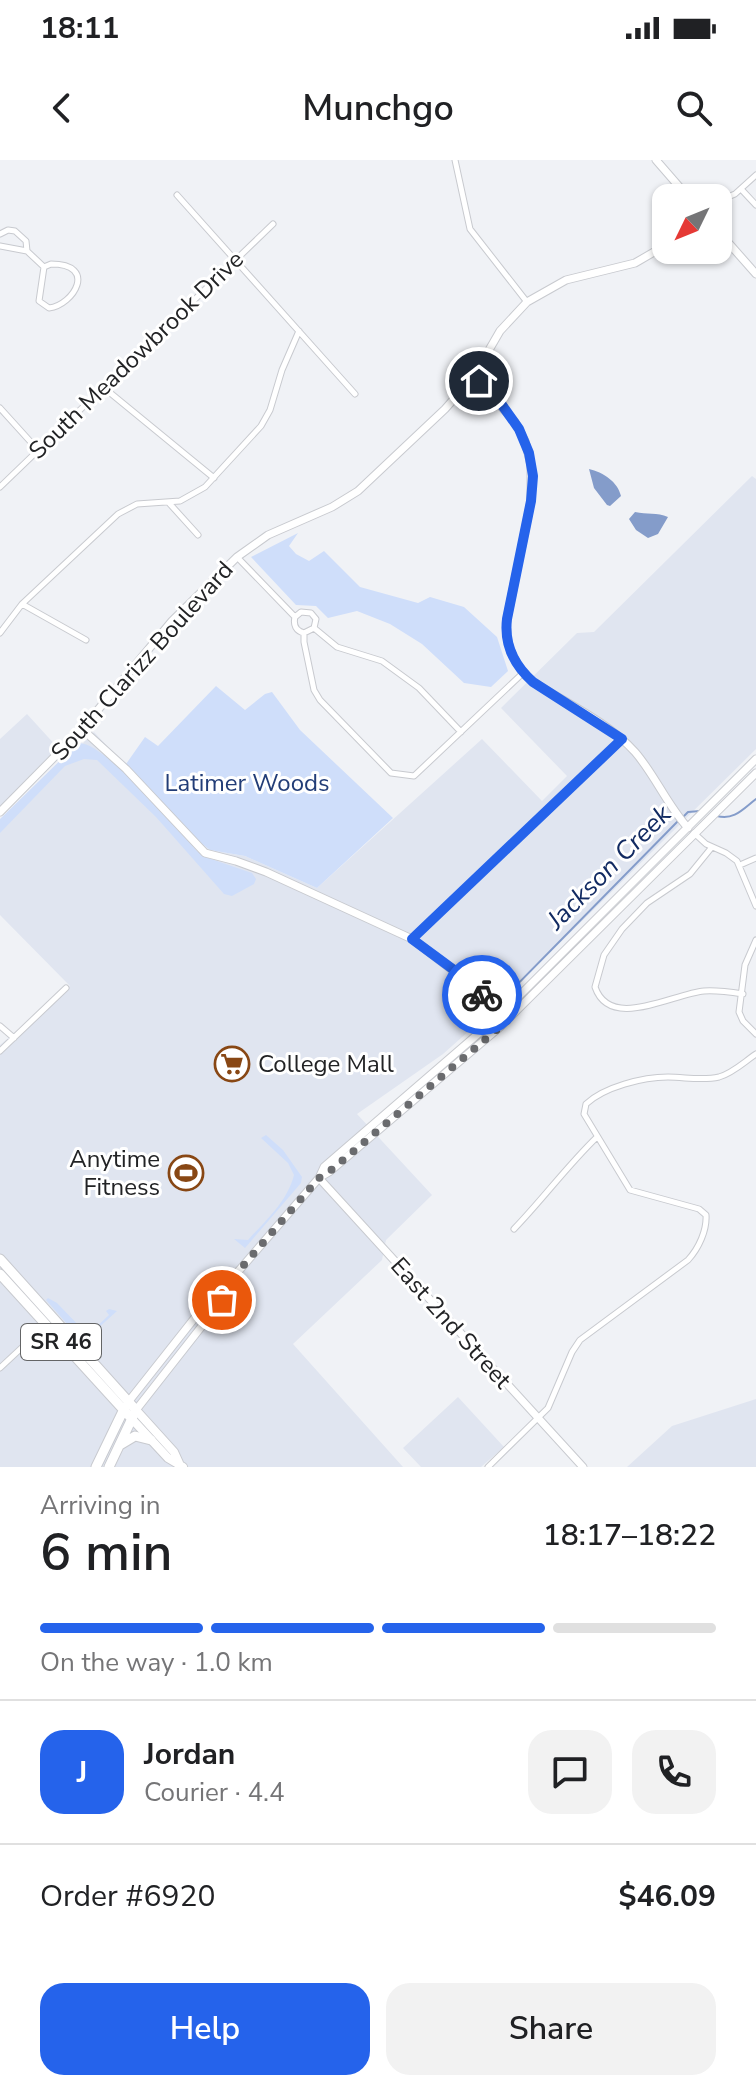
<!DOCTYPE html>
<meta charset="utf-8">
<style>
body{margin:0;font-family:"Nunito Sans",sans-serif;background:#f2f2f2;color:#202124;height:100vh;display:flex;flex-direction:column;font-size:30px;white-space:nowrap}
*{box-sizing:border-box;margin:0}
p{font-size:26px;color:#757577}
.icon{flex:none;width:44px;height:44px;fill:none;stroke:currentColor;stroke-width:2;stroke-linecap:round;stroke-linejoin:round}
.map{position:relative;height:1307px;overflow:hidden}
.details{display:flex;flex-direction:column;background:#fff;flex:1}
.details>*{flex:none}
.needle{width:52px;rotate:227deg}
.controls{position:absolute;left:652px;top:24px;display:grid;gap:16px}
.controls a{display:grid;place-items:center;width:80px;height:80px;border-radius:16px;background:#fff;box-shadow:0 2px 6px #0004;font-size:40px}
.pin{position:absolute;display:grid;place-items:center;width:68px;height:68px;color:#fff;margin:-34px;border:4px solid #fff;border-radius:50%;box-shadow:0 2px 8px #0007}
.courier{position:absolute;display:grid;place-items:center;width:80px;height:80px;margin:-40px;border:6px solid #2563eb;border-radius:50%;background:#fff;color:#222;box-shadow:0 2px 10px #0007}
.overview em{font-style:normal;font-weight:600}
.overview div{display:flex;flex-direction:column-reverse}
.overview{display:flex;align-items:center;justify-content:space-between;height:136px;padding:0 40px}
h1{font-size:52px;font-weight:600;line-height:60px}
.bar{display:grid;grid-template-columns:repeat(4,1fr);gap:12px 8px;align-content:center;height:96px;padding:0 40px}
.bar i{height:10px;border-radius:6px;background:#e0e0e0}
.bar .on{background:#2563eb}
.bar p{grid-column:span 4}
.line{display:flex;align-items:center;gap:20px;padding:0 40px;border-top:2px solid #e0e0e0}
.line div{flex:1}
.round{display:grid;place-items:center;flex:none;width:84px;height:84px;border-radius:24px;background:#f2f2f2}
.cta{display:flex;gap:16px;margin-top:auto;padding:16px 40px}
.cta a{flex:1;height:92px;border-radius:24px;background:#2563eb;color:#fff;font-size:32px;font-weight:600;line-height:92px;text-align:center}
.cta a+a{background:#f2f2f2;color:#202124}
.status{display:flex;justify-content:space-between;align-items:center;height:56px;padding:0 40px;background:#fff;direction:ltr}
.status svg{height:22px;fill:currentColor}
header{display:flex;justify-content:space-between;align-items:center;height:104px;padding:0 40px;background:#fff;font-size:36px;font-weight:600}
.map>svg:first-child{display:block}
.built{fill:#e0e5f0}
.green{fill:#cfdefa}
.water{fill:#849cca}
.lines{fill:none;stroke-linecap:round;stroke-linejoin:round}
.stream{stroke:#849cca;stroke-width:2}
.street-casing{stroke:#c8cacf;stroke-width:7}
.secondary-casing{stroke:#c8cacf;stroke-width:9}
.primary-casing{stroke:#c8cacf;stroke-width:10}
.highway-casing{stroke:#c8cacf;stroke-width:11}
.street{stroke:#fff;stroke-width:5}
.secondary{stroke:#fff;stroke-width:7}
.primary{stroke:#fff;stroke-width:8}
.highway{stroke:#fff;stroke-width:9}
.done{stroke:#6a6b6e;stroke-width:8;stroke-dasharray:0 14.4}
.route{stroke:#2563eb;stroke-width:10}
.labels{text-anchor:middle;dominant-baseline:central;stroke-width:6;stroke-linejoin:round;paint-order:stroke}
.shield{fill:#fff;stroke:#646566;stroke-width:2}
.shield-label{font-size:22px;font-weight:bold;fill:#222325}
.street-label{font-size:24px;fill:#222325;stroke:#fff}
.park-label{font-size:24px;fill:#223d77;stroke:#fff}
.poi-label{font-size:24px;fill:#222325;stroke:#fff;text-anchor:start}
.water-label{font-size:26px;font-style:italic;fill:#112a62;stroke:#fff}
</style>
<div class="status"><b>18:11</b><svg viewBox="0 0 49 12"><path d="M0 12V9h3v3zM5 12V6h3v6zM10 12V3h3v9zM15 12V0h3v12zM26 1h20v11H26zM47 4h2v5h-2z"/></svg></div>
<header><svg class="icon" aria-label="back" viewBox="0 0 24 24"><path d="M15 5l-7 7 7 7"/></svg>Munchgo<svg class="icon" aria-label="search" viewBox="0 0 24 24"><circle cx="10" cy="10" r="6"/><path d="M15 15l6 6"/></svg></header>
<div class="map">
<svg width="756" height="1307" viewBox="0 0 756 1307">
<rect width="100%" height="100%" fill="#f0f2f6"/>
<path class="built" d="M752,316L756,319V589L487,855L443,894L357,954L432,1035L386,1080L382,1100L293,1184L403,1307H0V885L70,826L0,755V667L94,572L188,673L210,690L245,696L317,728L482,579L542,641L567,616L501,548L577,473L594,472Z
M27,554L58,588L0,647V579Z
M458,1237L504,1287L481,1307H421L403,1288Z
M756,1239V1307H627L672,1266Z"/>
<path class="green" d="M298,373L289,386L296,394L309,401L324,391L360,427L418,443L430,437L464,447L497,477L508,511L491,527L464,523L422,484L390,464L357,451L328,458L316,446L296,445L251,397Z
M216,526L245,550L265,534L272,532L300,570L393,658L317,728L245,696L210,690L188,673L126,604L145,577L158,586Z
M78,583C105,581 177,670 198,692L211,699L252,713L256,719L254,724L232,736L224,734L156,657L97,600L84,599L65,606L0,673V659Z
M266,975L283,990L302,1017L301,1023L245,1088L234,1079L248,1080C266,1060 287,1042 294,1015L288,1003L261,978Z
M48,1138L57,1143L83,1170L90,1166L94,1169L109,1155L106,1151L109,1149L117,1151L83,1182L46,1140Z"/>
<path class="water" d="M589,309C603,312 618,322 621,336L610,346L607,345L594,328Z
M635,352C647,355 657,352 668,357L658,374L648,378L636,370L629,359Z"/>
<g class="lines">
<path class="stream" d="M684,656L688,652L700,651
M717,656C734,661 744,648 756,639
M503,839L679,660"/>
<g class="street-casing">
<path id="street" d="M455,0L470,69L527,142
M741,29L756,45
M177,35L355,234
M718,41L735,34L756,15
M0,74L8,70L15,71L26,81L27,91
M0,86L27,91L44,107
M51,104C98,104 74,145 49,148L39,141L44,107Z
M103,227L214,318
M0,248L38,290
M0,327L273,64
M169,343L198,375
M237,397L295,457C293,465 296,471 304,473L314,468L316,459L311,453L301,452L295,457
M22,444L86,480
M314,468L337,487L382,501L419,528L461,572
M0,473L22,444L118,354L137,344L180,341L205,327L261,266L270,250L282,210L299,171
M304,473V482L314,530L320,540L391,613L414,616L523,513
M694,673L706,684L726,693L737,701L756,746
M712,687L690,714L647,743L622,769L604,795L595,827C610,871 672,834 704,831C717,830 730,832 743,834
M740,705L756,698
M412,779L622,579
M756,780L745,805L739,852L743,861L756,874
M0,866L14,878
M0,891L66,828
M514,1069C543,1039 567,1006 597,977
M0,1208L45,1166
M488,1307L548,1248L572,1192L580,1180L688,1100C699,1088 707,1070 706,1055L699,1049L630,1030L584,954L586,944C604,927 643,917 668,917C685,917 702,921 719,917C733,913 744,902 756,894"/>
</g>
<g class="secondary-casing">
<path id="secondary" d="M656,0L689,38
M718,71L756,114
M474,216L515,262L525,281L531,305V341L507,459C504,485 514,505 533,522C566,543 608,562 635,592C655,615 667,645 688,668
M82,569L126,609L205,693L236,701L266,712L412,779L474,827L504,858
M0,652L82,569L172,461L237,397L268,375L332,347L358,331L445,249L474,216L500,171L527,142L566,120L635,103L666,85
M319,1018L329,1012L501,866L756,613
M319,1018L583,1307
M129,1241L212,1136L223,1129L319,1018L324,1007L501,854L756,599
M136,1250L220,1143L223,1129"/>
</g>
<g class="primary-casing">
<path id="primary" d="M136,1250L174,1292L179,1303
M131,1258L168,1298L183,1307"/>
</g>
<g class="highway-casing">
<path id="highway" d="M0,1099L136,1250L109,1307
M0,1114L131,1258
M120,1285L135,1276L151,1280
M96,1307L125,1247"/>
</g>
<use href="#street" class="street"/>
<use href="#secondary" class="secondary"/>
<use href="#primary" class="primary"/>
<use href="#highway" class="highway"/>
</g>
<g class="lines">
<path class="done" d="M222,1140L223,1129L319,1018L329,1012L507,861L482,835"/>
<path class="route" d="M479,221L502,245L519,269L529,293L533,316L531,341L507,459C504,484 514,505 533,522L622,579L412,779L454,810L482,835"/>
</g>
<defs>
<g id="supermarket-ring" transform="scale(1.8)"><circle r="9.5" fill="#fff" stroke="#884714" stroke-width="1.5"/><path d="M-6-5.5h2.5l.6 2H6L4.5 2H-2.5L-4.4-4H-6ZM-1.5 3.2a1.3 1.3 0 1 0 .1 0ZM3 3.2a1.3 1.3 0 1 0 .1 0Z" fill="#884714"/></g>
<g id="stadium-ring" transform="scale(1.8)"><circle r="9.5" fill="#fff" stroke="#884714" stroke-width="1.5"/><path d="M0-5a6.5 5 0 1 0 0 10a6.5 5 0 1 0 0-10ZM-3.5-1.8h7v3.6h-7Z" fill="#884714"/></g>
</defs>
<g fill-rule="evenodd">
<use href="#supermarket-ring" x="232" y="904"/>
<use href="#stadium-ring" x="186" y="1013"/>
</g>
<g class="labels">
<rect class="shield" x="21" y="1164" width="80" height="36" rx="6"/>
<g class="shield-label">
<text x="61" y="1182">SR 46</text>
</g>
<g class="street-label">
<text transform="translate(136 195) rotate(-44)">South Meadowbrook Drive</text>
<text transform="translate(142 501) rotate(-48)">South Clarizz Boulevard</text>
<text transform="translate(451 1163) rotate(48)">East 2nd Street</text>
</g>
<g class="park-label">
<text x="247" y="623">Latimer Woods</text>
</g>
<g class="poi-label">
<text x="258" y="904">College Mall</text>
<text x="160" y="999" text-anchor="end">Anytime<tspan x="160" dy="28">Fitness</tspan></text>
</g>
<g class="water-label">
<text transform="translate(609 707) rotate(-45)">Jackson Creek</text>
</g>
</g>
</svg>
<div class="controls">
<a><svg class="needle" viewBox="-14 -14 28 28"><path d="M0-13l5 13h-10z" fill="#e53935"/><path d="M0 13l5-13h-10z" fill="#757577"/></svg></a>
</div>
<div class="pin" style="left:222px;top:1140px;background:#ea580c"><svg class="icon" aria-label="bag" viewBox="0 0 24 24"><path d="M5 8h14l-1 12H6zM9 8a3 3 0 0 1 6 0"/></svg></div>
<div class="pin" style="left:479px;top:221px;background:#1f2937"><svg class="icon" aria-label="home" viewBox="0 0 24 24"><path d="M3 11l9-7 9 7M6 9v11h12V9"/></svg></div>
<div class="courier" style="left:482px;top:835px"><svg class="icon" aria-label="bike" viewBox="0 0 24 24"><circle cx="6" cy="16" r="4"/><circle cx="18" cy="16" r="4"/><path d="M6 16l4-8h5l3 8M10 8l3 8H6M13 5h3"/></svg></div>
</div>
<section class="details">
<div class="overview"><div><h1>6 min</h1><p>Arriving in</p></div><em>18:17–18:22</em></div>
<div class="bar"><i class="on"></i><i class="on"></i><i class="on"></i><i></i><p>On the way · 1.0 km</p></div>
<div class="line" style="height:144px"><b class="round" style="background:#2563eb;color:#fff">J</b><div><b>Jordan</b><p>Courier · 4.4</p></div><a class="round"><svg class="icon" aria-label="chat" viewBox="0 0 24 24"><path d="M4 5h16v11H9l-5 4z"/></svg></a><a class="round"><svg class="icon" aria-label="phone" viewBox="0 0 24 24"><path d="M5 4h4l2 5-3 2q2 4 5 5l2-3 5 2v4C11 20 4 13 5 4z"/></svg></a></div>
<div class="line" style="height:104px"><div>Order #6920</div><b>$46.09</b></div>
<div class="cta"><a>Help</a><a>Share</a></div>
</section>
